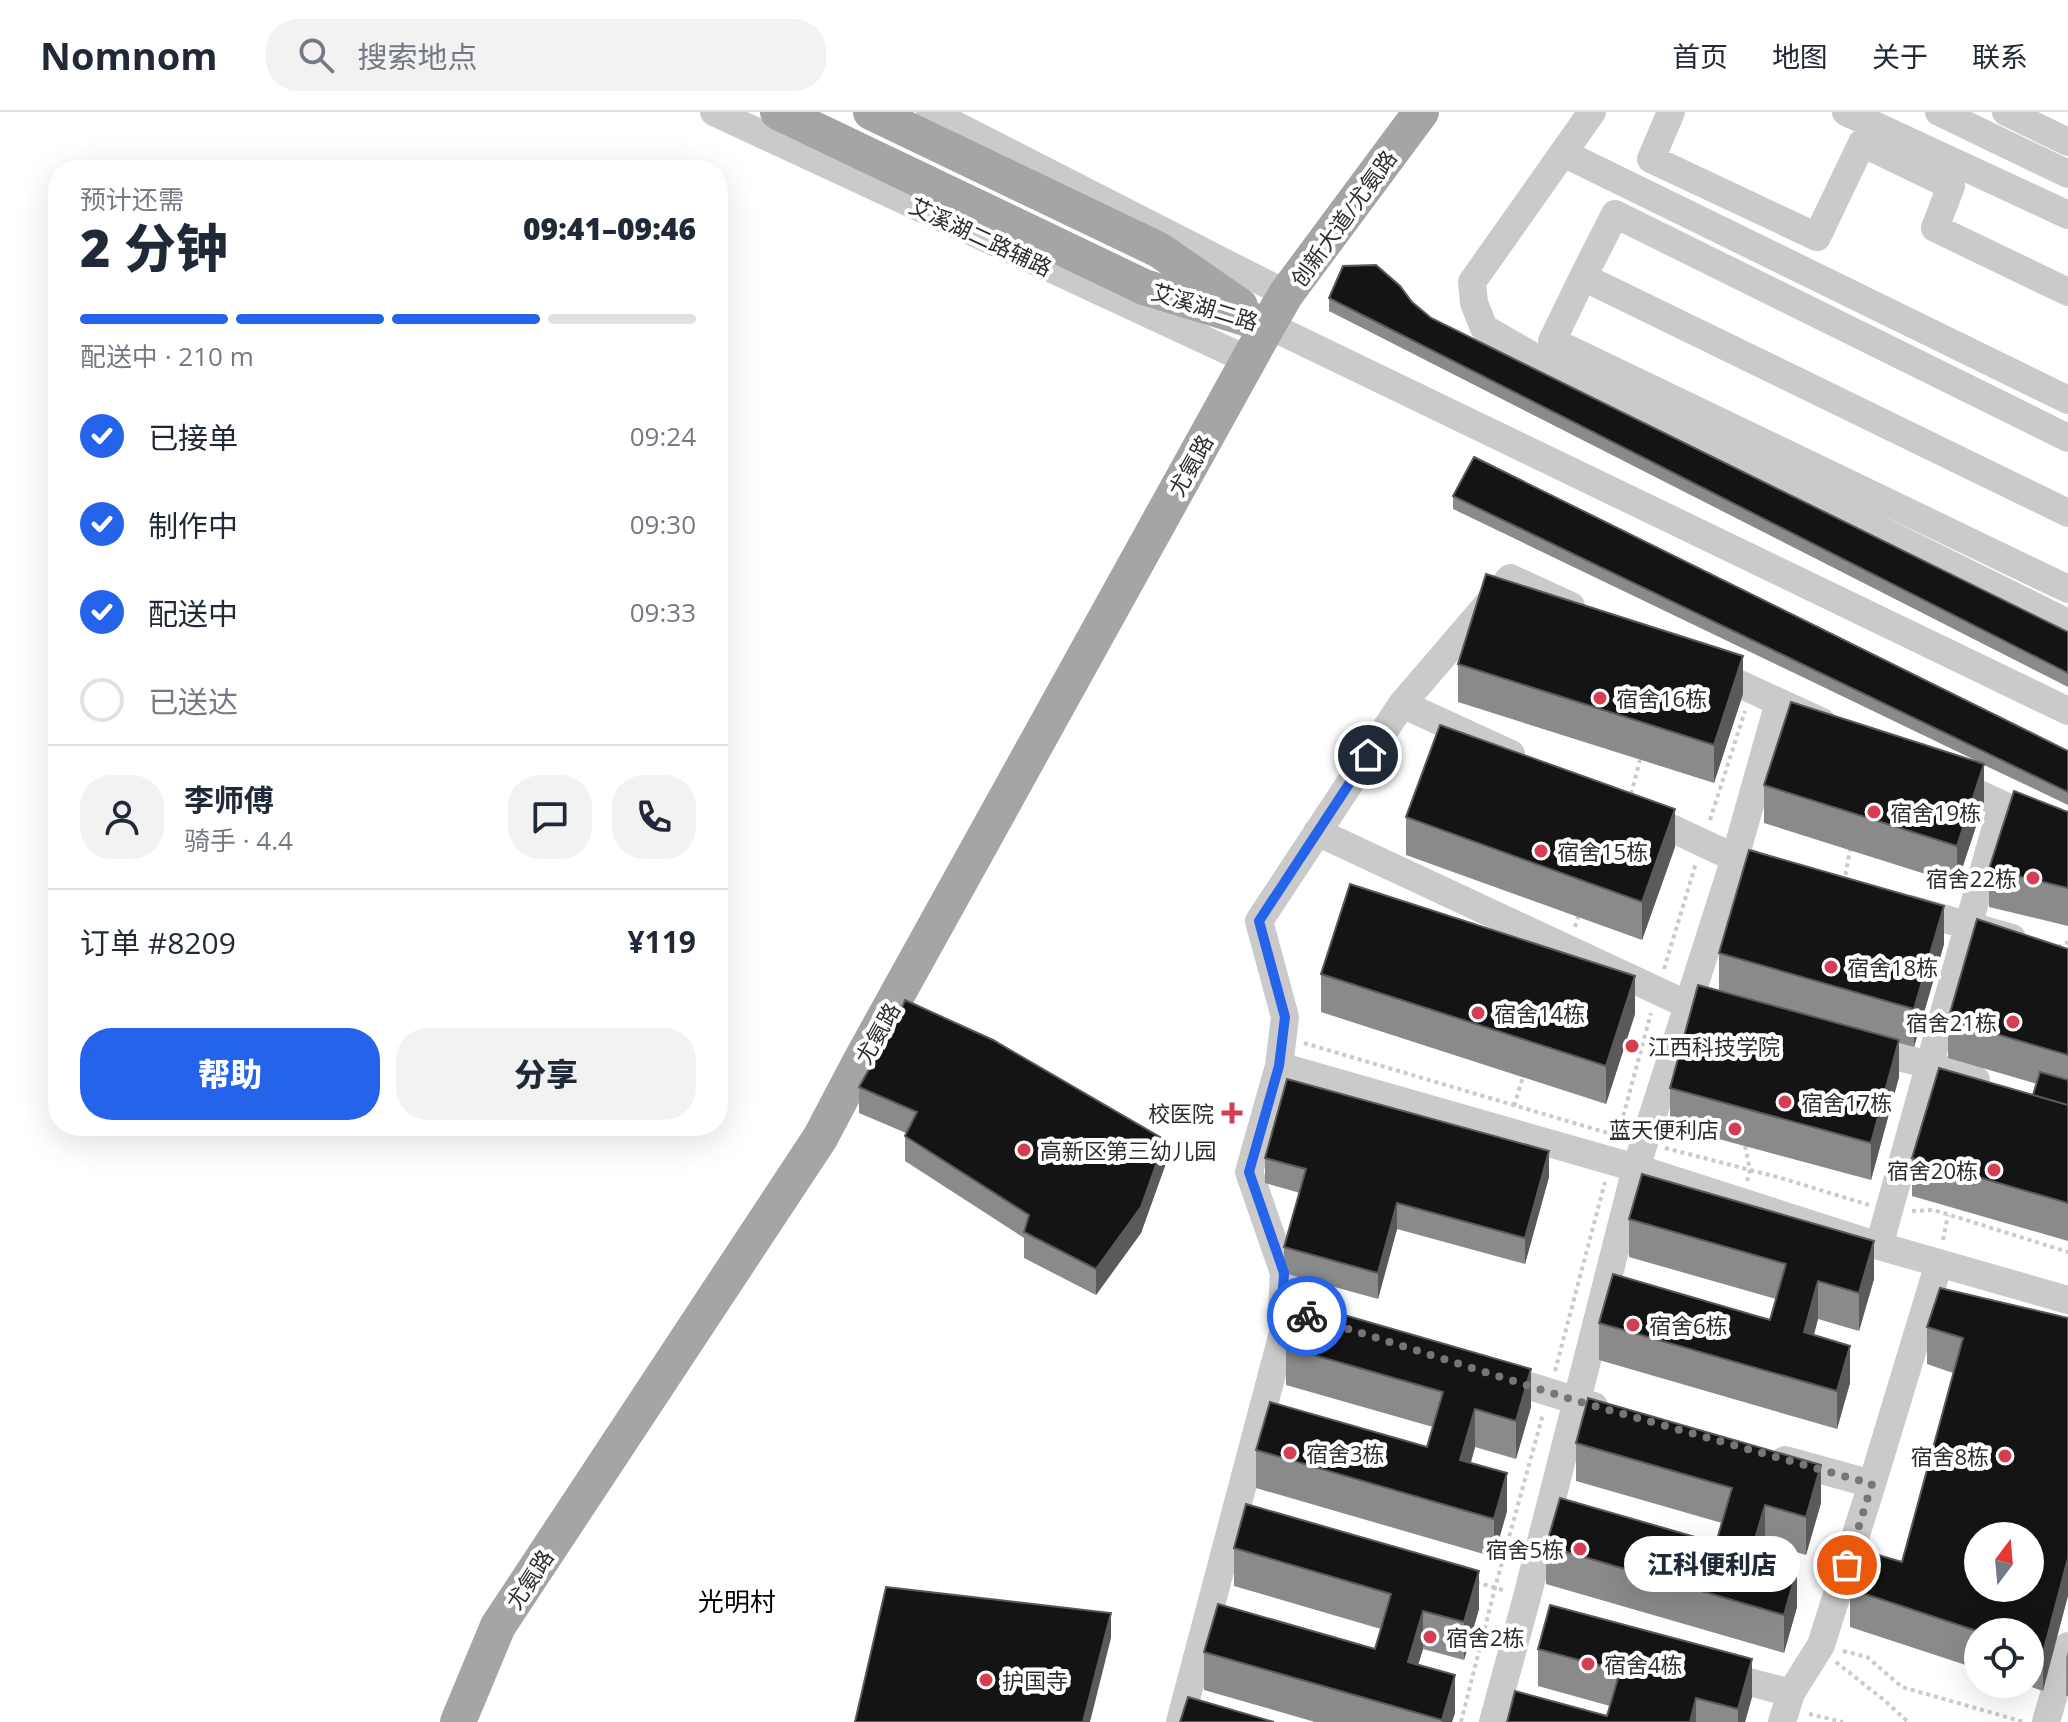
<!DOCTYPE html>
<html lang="zh">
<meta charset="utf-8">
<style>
body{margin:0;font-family:"Open Sans","Noto Sans SC",sans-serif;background:#f2f2f3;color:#1f2937;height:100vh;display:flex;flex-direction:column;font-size:30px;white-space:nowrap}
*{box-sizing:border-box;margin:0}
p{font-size:26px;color:#747a83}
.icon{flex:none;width:44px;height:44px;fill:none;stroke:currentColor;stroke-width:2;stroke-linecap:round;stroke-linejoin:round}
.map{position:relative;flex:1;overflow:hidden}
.drawer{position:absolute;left:48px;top:48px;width:680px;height:976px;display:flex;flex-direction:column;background:#fff;border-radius:32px;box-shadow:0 8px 32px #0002}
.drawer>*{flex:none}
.needle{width:52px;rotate:16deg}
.controls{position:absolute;left:1964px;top:1410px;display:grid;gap:16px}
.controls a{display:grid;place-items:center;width:80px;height:80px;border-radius:50%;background:#fff;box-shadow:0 8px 32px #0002;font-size:40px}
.pin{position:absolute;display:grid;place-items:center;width:68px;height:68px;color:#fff;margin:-34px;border:4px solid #fff;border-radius:50%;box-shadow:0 2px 8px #0007}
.courier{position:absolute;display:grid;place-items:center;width:80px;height:80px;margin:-40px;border:6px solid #2563eb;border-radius:50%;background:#fff;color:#222;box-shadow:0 2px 10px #0007}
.bubble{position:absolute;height:56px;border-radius:28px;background:#fff;box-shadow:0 8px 32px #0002;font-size:26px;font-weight:800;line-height:56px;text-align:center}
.summary em{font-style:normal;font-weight:800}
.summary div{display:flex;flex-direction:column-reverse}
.summary{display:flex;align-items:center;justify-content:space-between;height:136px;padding:0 32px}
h1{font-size:52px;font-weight:800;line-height:60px}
.bar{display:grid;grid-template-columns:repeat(4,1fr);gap:12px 8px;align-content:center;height:96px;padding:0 32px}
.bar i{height:10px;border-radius:6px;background:#e0e1e3}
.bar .selected{background:#2563eb}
.bar p{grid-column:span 4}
.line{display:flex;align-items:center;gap:20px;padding:0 32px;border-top:2px solid #e0e1e3}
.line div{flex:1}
.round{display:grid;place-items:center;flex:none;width:84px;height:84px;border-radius:32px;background:#f2f2f3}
ol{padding:0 32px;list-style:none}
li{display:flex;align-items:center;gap:24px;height:88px}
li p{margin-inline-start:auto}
li .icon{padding:8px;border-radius:50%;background:#2563eb;color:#fff;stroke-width:4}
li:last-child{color:#747a83}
li i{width:44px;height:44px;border:4px solid #e0e1e3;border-radius:50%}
.primary-button{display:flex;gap:16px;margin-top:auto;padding:16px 32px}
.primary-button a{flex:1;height:92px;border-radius:32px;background:#2563eb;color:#fff;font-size:32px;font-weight:800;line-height:92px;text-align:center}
.primary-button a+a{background:#f2f2f3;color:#1f2937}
header{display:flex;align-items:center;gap:48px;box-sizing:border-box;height:112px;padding:0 40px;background:#fff;border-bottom:2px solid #e0e1e3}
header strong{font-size:38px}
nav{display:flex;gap:44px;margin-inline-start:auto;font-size:28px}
.search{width:560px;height:72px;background:#f2f2f3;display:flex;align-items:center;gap:20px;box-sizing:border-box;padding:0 28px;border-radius:32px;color:#747a83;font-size:30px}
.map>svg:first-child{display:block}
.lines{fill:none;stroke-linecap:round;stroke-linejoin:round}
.path{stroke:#cacaca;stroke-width:4;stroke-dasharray:4 4;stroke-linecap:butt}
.minor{stroke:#cacaca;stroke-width:28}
.major{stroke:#a5a5a5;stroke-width:36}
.wall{fill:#8a8a8a}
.shaded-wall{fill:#5a5a5a}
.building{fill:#141414;stroke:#5a5a5a;stroke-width:2;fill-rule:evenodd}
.done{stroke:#767676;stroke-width:8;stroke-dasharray:0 14.4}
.route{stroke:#2563eb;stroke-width:10}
.poi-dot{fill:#d53d53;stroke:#fff;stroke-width:3}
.labels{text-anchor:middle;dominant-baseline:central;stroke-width:8;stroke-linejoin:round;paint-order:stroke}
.street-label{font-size:22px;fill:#2d2d2d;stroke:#fff}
.poi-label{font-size:22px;fill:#2d2d2d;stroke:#fff;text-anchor:start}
.quarter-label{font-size:26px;fill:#000;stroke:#fff}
</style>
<header>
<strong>Nomnom</strong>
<div class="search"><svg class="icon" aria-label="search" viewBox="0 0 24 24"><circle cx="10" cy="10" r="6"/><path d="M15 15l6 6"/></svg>搜索地点</div>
<nav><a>首页</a><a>地图</a><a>关于</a><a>联系</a></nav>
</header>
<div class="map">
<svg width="2068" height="1610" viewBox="0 0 2068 1610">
<rect width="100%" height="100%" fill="#fff"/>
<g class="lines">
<path class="path" d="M1631,682L1640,648
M1710,708L1745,599
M1844,771L1850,738
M1575,815L1578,805
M2058,835L2068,830
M1664,857L1696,751
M1304,931L1618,1024
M1514,994L1523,965
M1617,1027L1651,901
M1745,1034L1750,1058L1747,1069
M1665,1036L1781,1066L1869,1093
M1912,1099L1934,1098L2068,1140
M1943,1128L1948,1103
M1555,1259L1605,1070
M1476,1470L1506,1479
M1843,1539L1867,1545L1902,1575L2024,1610
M1836,1550L1884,1588L1908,1610
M1809,1602L1843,1610
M1461,1610L1495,1476L1543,1302"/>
<path class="minor" d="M714,0L1248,248
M930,0L1286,182
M1592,0L1472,170L1474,191L1484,216L1551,255L2068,511
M1671,0L1651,47L1817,125L1862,31L1951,74L1935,116L2068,180
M1846,0L2068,103
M1939,0L2068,62
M2006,0L2068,30
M1563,41L2068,288
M1583,165L1615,102L2068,326
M1268,213L2068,599
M2068,401L1583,165L1552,229L2068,477
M1707,557L1822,610
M1402,592L1511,642
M1951,669L2068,723
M1643,703L1735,746L1751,751
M1317,720L1688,893L1705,897
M1910,797L2012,826
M1862,936L1930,953L1976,968
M1279,954L1636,1056L1735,746L1779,590
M1879,1134L2002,693
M1497,1264L1594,1294
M1785,1348L1872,1372
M1715,1561L1791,1581
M1180,1610L1285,1213L1282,1196L1284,1161L1249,1060L1279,954L1285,905L1259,809L1402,592L1510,466L1571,494
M1493,1610L1527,1485L1636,1056L1879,1134L2068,1188
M1782,1610L1791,1581L1821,1533L1872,1372L1939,1151
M2046,1610L2068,1534"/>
<path class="major" d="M778,0L1144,175L1268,213
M871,0L1159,138L1240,194
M458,1610L498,1514L820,1026L861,948L1268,213L1286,182L1421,0"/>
</g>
<path class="wall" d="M1329,186L1412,190L1431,206L2068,520V575L1329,199Z
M1453,384L2068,639V693L1984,653V690L1957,772L1764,711V673L1979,650L1453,397Z
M1458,552L1743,582L1714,671L1458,590Z
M2068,700V814L1989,795V757Z
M1406,705L1675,735L1642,828L1406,743Z
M1944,832L1914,935L1899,931V965L1871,1068L1670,1014V976L1719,879V841Z
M2068,837V1129L1912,1084V1046L2033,983L2037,972L1948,946V908Z
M1321,862L1635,902L1606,992L1321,900Z
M859,975L1165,1054L1141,1121L1096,1183L1024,1146V1126L905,1049V1024L906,1021L859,1001Z
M1265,1046L1549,1065L1525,1152L1397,1117L1378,1187L1284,1161V1135L1300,1081L1265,1071Z
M1629,1107L1874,1167L1859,1219L1818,1207L1814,1223L1850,1271L1837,1317L1599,1248V1211L1770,1208L1776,1187L1629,1145Z
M2068,1206L2043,1579L2023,1572H2030V1520H1978V1557L1850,1515V1477L1902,1450L1953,1261L1927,1252V1215Z
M1286,1235L1531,1295L1516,1347L1475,1335L1471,1351L1507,1399L1494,1445L1256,1376V1338L1427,1335L1433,1315L1286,1273Z
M1576,1331L1821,1391L1806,1443L1765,1431L1760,1447L1797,1495L1784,1541L1546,1472V1434L1716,1431L1722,1411L1576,1369Z
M1234,1436L1479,1497L1464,1548L1423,1537L1418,1552L1455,1601L1452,1610H1315L1204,1578V1540L1375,1537L1381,1517L1234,1474Z
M1538,1537L1752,1585L1745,1610H1507L1607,1604L1610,1594L1538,1574Z
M2068,1539V1584H2066V1546Z"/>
<path class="shaded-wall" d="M1743,544V582L1714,671V633Z
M1984,652V690L1957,772V734Z
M1675,697V735L1642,828V790Z
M1944,794V832L1914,935V897Z
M1635,864V902L1606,992V954Z
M1899,928V965L1871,1068V1031Z
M1165,1028V1054L1141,1121L1096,1183V1157Z
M1549,1039V1065L1525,1152V1126Z
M1397,1091V1117L1378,1187V1161Z
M1874,1129V1167L1859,1219V1181Z
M1818,1169V1207L1804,1258V1220Z
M1850,1234V1271L1837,1317V1279Z
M1531,1257V1295L1516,1347V1309Z
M1475,1297V1335L1460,1386V1348Z
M1821,1353V1391L1806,1443V1405Z
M1507,1361V1399L1494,1445V1407Z
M1765,1393V1431L1750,1482V1444Z
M2068,1446V1484L2043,1579V1541Z
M1797,1457V1495L1784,1541V1503Z
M1479,1459V1497L1464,1548V1510Z
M1423,1499V1537L1408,1587V1550Z
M1111,1501V1526L1090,1610H1083Z
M1752,1547V1585L1745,1610H1738V1597Z
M1455,1563V1601L1452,1610H1442Z
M1696,1586V1610H1690Z"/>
<path class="building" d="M1376,153L1400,174L1412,190L1431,206L2068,520V561L1329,186L1343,154Z
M1474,345L2068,639V680L1453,384Z
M1486,462L1743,544L1714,633L1458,552Z
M1791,590L1984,652L1957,734L1764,673Z
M1440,613L1675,697L1642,790L1406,705Z
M2014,679L2068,700V776L1989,757Z
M1749,738L1944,794L1914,897L1719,841Z
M1350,772L1635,864L1606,954L1321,862Z
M1977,807L2068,837V943L1948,908Z
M1698,873L1899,928L1871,1031L1670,976Z
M905,888L993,928L1165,1028L1141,1095L1096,1157L1024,1120L1029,1103L905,1024L917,1000L859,975L897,908Z
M1939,956L2068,993V1091L1912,1046Z
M2040,960L2068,968V993L2033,983Z
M1287,967L1549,1039L1525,1126L1397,1091L1378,1161L1284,1135L1306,1057L1265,1046Z
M1642,1062L1874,1129L1859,1181L1818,1169L1804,1220L1850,1234L1837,1279L1599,1211L1613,1162L1770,1208L1786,1152L1629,1107Z
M1940,1176L2068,1206V1446L2043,1541L2030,1536V1520H1980L1850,1477L1861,1438L1902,1450L1963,1226L1927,1215ZM1978,1424H2030V1476H1978Z
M1299,1190L1531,1257L1516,1309L1475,1297L1460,1348L1507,1361L1494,1407L1256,1338L1270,1290L1427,1335L1443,1280L1286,1235Z
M1588,1286L1821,1353L1806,1405L1765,1393L1750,1444L1797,1457L1784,1503L1546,1434L1560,1386L1716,1431L1732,1376L1576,1331Z
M1246,1392L1479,1459L1464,1510L1423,1499L1408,1550L1455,1563L1442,1608L1204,1540L1218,1492L1375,1537L1391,1482L1234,1436Z
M886,1475L1111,1501L1083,1610H855Z
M1550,1493L1752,1547L1738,1597L1696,1586L1690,1610H1507L1515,1579L1607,1604L1620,1559L1538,1537Z
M1188,1585L1274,1610H1180Z"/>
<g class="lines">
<path class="done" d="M1307,1204L1577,1289L1872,1372L1847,1453"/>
<path class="route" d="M1307,1204L1282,1196L1284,1161L1249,1060L1279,954L1285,905L1259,809L1368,643"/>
</g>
<g class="poi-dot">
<circle cx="1600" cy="586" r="8"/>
<circle cx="1874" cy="700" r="8"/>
<circle cx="1541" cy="739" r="8"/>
<circle cx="2033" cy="766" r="8"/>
<circle cx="1831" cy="855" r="8"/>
<circle cx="1478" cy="901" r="8"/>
<circle cx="2013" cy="910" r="8"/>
<circle cx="1632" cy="934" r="8"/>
<circle cx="1785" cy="990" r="8"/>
<path d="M1228 989h8v8h8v8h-8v8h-8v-8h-8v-8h8z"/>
<circle cx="1735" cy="1017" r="8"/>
<circle cx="1024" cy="1038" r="8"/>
<circle cx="1994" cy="1058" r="8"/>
<circle cx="1633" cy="1213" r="8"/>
<circle cx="1290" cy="1341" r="8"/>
<circle cx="2005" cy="1344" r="8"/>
<circle cx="1580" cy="1437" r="8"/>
<circle cx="1430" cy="1525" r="8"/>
<circle cx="1588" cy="1552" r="8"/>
<circle cx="986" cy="1568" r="8"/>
</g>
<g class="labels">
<g class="street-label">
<text transform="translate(1343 106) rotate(-54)">创新大道/尤氨路</text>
<text transform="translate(981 124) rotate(25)">艾溪湖二路辅路</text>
<text transform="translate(1205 194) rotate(17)">艾溪湖二路</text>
<text transform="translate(1190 353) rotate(-61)">尤氨路</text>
<text transform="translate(877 921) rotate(-61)">尤氨路</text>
<text transform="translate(529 1467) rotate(-57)">尤氨路</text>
</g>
<g class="poi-label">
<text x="1616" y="586">宿舍16栋</text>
<text x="1890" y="700">宿舍19栋</text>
<text x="1557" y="739">宿舍15栋</text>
<text x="2017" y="766" text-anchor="end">宿舍22栋</text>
<text x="1847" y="855">宿舍18栋</text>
<text x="1494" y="901">宿舍14栋</text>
<text x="1997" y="910" text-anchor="end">宿舍21栋</text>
<text x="1648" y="934">江西科技学院</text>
<text x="1801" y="990">宿舍17栋</text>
<text x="1214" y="1001" text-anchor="end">校医院</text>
<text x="1719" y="1017" text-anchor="end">蓝天便利店</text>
<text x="1040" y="1038">高新区第三幼儿园</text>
<text x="1978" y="1058" text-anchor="end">宿舍20栋</text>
<text x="1649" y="1213">宿舍6栋</text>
<text x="1306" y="1341">宿舍3栋</text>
<text x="1989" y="1344" text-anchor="end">宿舍8栋</text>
<text x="1564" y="1437" text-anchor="end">宿舍5栋</text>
<text x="1446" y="1525">宿舍2栋</text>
<text x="1604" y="1552">宿舍4栋</text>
<text x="1002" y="1568">护国寺</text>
</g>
<g class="quarter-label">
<text x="737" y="1489">光明村</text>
</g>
</g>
</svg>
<div class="controls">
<a><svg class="needle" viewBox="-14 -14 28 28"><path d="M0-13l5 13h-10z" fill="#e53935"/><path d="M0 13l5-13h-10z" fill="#747a83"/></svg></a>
<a><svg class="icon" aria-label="locate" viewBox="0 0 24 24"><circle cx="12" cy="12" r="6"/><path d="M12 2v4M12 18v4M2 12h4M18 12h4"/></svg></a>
</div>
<div class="pin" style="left:1847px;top:1453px;background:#ea580c"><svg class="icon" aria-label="bag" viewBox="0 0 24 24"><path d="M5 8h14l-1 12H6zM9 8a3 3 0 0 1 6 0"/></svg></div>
<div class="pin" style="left:1368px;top:643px;background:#1f2937"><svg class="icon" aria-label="home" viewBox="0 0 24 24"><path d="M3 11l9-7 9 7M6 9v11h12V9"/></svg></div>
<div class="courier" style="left:1307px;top:1204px"><svg class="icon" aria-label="bike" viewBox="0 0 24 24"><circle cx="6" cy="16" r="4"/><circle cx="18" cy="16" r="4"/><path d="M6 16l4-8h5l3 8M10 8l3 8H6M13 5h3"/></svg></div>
<div class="bubble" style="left:1624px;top:1424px;width:176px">江科便利店</div>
<section class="drawer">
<div class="summary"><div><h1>2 分钟</h1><p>预计还需</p></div><em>09:41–09:46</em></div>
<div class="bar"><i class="selected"></i><i class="selected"></i><i class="selected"></i><i></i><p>配送中 · 210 m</p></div>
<ol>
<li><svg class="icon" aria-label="check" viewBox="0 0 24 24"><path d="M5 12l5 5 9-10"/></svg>已接单<p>09:24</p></li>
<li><svg class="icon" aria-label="check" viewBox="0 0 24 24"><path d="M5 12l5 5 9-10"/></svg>制作中<p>09:30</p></li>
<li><svg class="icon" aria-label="check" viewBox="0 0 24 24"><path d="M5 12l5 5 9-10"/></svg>配送中<p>09:33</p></li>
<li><i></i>已送达</li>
</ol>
<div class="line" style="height:144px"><a class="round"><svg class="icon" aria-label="person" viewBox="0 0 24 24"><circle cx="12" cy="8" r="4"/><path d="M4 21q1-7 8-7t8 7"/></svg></a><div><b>李师傅</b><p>骑手 · 4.4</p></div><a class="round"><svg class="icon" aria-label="chat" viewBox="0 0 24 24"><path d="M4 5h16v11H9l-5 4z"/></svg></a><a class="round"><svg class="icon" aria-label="phone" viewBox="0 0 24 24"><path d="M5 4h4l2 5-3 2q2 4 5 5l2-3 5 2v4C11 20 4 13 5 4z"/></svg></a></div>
<div class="line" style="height:104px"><div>订单 #8209</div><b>¥119</b></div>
<div class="primary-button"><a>帮助</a><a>分享</a></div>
</section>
</div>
